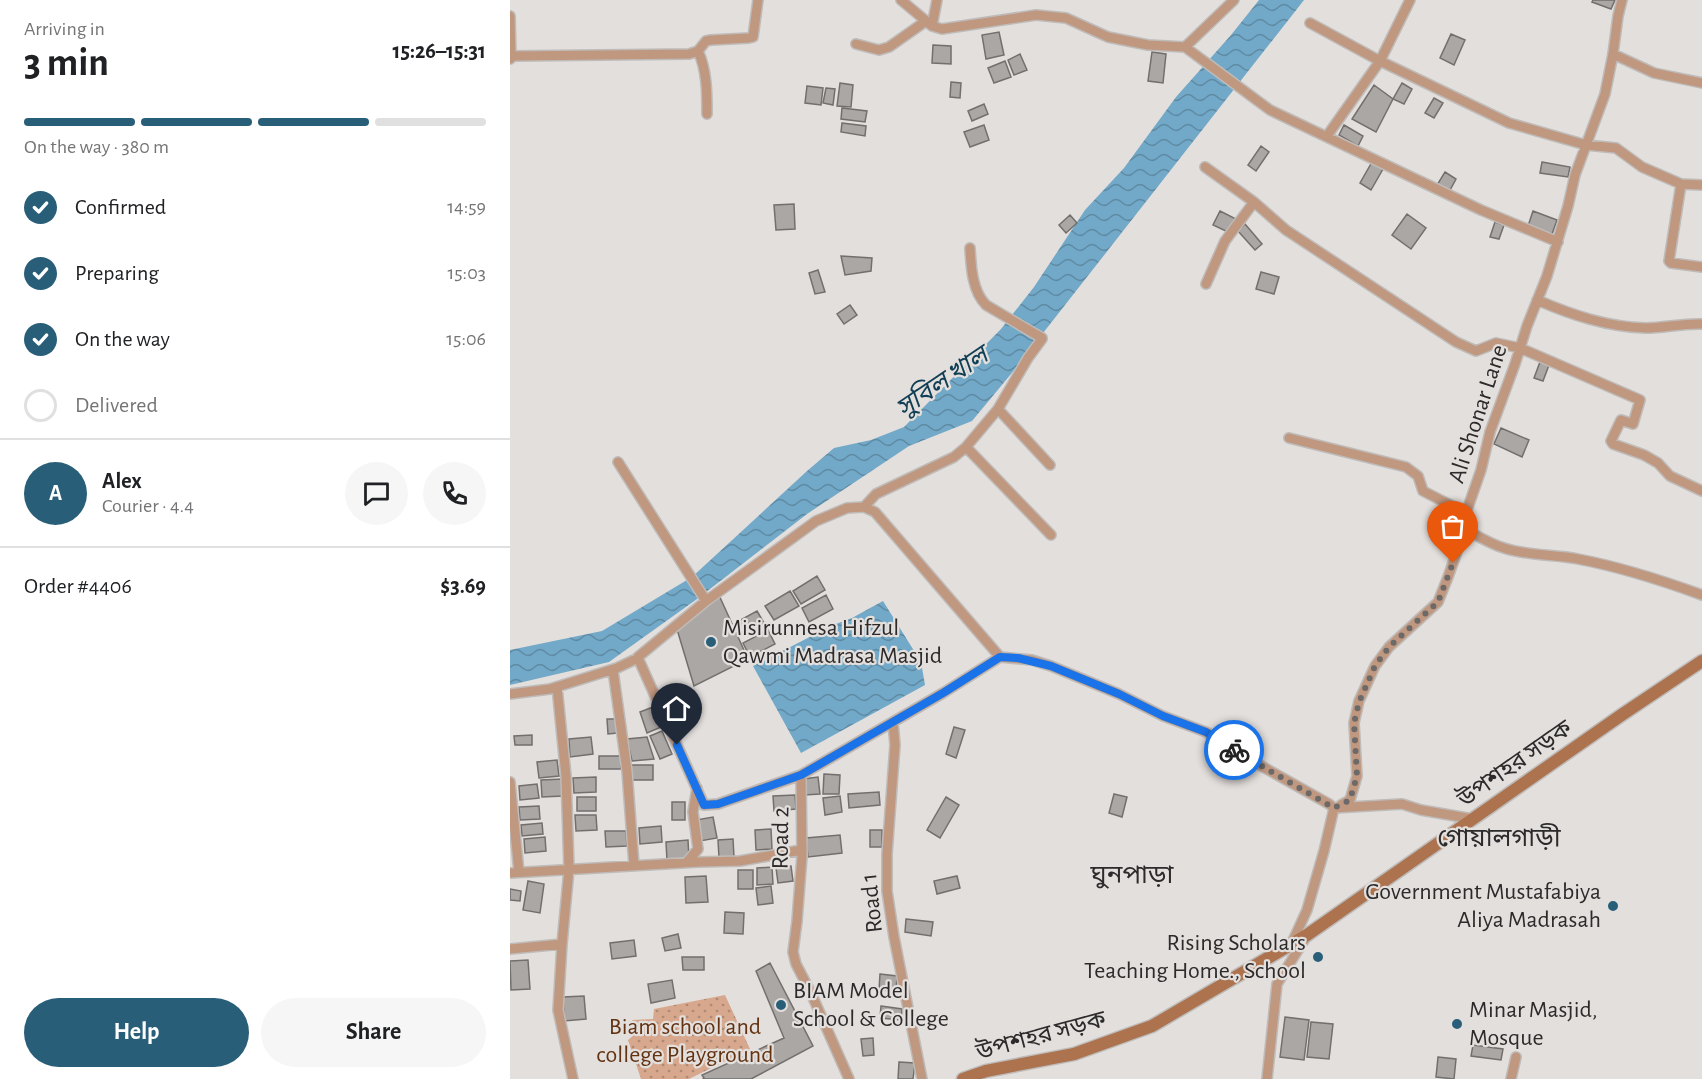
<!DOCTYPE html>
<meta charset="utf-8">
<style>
body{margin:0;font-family:"Alegreya Sans","Noto Sans Bengali",sans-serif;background:#f6f6f6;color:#202124;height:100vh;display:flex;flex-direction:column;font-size:22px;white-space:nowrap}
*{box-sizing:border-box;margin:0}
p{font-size:20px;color:#757577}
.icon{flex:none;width:33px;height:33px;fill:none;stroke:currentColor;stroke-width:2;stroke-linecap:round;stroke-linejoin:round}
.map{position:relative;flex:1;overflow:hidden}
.panel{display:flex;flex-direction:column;background:#fff;width:510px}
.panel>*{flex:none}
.pin{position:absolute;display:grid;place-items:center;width:51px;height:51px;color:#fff;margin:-62px -26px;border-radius:50% 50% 50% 0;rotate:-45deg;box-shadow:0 0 6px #0007}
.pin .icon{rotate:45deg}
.courier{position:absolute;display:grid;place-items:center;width:60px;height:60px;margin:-30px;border:4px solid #1a73e8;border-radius:50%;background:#fff;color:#222;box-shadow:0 2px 8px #0007}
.headline em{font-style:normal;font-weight:700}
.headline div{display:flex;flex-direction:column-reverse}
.headline{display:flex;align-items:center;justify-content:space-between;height:102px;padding:0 24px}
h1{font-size:39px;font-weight:700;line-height:45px}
.bar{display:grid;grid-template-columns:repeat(4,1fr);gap:9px 6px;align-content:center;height:72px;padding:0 24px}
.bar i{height:8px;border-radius:4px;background:#e0e0e0}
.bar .active{background:#295e79}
.bar p{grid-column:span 4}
.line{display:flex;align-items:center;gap:15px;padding:0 24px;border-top:2px solid #e0e0e0}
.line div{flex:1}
.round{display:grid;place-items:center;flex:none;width:63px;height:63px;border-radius:32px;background:#f6f6f6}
ol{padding:0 24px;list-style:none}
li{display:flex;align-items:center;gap:18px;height:66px}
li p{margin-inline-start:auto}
li .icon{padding:6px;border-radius:50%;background:#295e79;color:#fff;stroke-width:4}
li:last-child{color:#757577}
li i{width:33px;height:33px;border:3px solid #e0e0e0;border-radius:50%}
.primary-button{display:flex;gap:12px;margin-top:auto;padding:12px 24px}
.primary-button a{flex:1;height:69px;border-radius:36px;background:#295e79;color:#fff;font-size:24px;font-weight:700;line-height:69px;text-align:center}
.primary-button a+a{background:#f6f6f6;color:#202124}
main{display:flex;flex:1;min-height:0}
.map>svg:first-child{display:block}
.park{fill:url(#park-dots)}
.water{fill:url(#water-waves)}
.building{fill:#aba7a5;stroke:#736f6d;stroke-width:1.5}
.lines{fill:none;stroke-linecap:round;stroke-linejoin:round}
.street-casing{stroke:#bebbb9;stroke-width:12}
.secondary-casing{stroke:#bebbb9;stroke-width:15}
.street{stroke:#c0977f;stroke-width:9}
.secondary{stroke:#ad724e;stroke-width:12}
.done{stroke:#6c6969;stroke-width:6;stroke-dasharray:0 10.8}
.route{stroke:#1a73e8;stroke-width:8}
.poi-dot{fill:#295e79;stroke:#e3dfdd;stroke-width:2}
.labels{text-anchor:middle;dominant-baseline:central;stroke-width:4.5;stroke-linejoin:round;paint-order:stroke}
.street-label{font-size:24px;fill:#2c2a2a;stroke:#e3dfdd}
.poi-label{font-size:24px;fill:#2c2a2a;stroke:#e3dfdd;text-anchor:start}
.park-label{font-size:24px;fill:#623211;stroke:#e3dfdd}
.water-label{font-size:26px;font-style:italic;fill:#103e54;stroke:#e3dfdd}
.neighbourhood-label{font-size:26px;fill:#2c2a2a;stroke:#e3dfdd}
</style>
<main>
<section class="panel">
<div class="headline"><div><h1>3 min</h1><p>Arriving in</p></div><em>15:26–15:31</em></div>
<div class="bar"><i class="active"></i><i class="active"></i><i class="active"></i><i></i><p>On the way · 380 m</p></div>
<ol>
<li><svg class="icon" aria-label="check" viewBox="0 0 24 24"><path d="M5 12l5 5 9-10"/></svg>Confirmed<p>14:59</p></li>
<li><svg class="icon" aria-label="check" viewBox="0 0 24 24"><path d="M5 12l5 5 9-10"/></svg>Preparing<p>15:03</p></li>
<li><svg class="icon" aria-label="check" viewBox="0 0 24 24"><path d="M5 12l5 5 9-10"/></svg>On the way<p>15:06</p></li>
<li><i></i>Delivered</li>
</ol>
<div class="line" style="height:108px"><b class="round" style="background:#295e79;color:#fff">A</b><div><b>Alex</b><p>Courier · 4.4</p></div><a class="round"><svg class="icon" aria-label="chat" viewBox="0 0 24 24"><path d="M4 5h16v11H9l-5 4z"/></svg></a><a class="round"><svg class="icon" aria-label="phone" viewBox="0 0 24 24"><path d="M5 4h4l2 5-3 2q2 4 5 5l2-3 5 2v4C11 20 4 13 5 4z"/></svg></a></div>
<div class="line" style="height:78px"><div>Order #4406</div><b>$3.69</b></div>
<div class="primary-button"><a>Help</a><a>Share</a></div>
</section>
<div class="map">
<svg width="1192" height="1079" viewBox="0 0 1192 1079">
<defs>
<pattern id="park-dots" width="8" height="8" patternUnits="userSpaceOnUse" patternTransform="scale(1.5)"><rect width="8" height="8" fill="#d7a88d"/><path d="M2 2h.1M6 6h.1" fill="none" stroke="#af8973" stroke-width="1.8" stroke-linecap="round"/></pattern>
<pattern id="water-waves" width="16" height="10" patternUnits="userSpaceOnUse" patternTransform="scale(1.5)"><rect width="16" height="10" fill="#72a9c8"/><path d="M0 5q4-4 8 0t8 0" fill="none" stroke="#5e8aa3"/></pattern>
</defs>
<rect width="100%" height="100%" fill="#e3dfdd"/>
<path class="park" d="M215,995L240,1049L179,1079H131L118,1040L124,1035L122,1020L143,1019L144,1009Z"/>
<path class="water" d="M749,0H794L501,374L462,421L399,446L297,514L187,599L99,662L0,685V650L92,631L182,577L297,471L324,448L361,440L394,427L491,329L524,287L575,210L614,168L666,97L721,35Z
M373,601L411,662L415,685L291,753L243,666L323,625L342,618Z"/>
<path class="building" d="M1083,0H1105L1101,9L1082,2Z
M489,32L494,55L476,59L472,35Z
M941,34L955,40L944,65L930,58Z
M423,45L441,46V64L422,63Z
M642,52L656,54L653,83L638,81Z
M510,54L517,70L504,75L498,60Z
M495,61L501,77L484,83L478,68Z
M441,82L451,83L450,98L440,97Z
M330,83L343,85L341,107L327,106Z
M892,83L902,89L894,104L883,99Z
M864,85L883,99L866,132L842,119Z
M297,86L313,88L311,105L295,103Z
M316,88L325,89L323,105L313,103Z
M924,98L933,103L924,118L915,113Z
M474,104L478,114L462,121L458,111Z
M332,108L357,111L355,122L331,119Z
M332,123L356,126L355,136L331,132Z
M474,125L479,140L460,147L454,132Z
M834,125L853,136L848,146L829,135Z
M751,146L759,152L746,171L738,165Z
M862,162L873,169L861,190L850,183Z
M1032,162L1060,167L1058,177L1030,173Z
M935,172L946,179L939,192L927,185Z
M284,204L285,229L266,230L264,205Z
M710,211L726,219L720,233L703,225Z
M1023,211L1047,220L1042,234L1018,226Z
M897,214L916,228L901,249L882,235Z
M560,215L567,223L556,233L549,225Z
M985,222L994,225L989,239L980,237Z
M735,224L752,244L745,250L728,231Z
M331,256L362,258L361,271L335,275Z
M308,270L315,292L305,294L299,273Z
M751,272L769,277L764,294L746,289Z
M340,305L347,315L334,324L327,314Z
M1030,362L1039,365L1033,381L1024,378Z
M991,428L1019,440L1012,457L984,444Z
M307,576L315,590L291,604L283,591Z
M280,591L289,606L264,620L255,606Z
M208,593L238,659L184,686L166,626Z
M316,595L323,609L299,622L292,608Z
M247,611L254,623L232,635L225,623Z
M258,630L265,644L240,657L233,643Z
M143,707L151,727L137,733L130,712Z
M97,719H107V733L98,734Z
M444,727L455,730L446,758L436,754Z
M152,731L162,754L150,759L140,736Z
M22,735V745H5L4,736Z
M81,737L83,754L60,757L59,739Z
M137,737L144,759L122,761L117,739Z
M89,756H111V769H89Z
M47,760L49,776L29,778L27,762Z
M121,765H143V780H121Z
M314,774L330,775L329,794H313Z
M86,777V792L64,793L63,778Z
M308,777L310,794L294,795L293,779Z
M53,779V796L32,797L31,780Z
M27,784L29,798L10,800L9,786Z
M369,792L370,805L339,808L338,794Z
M604,794L617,797L612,817L599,813Z
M285,795L286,809L264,811L263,796Z
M330,796L332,812L315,815L313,798Z
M67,797H86V811H67Z
M436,797L449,805L430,838L417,830Z
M162,802H175V820H162Z
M29,806L30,819L10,820L9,807Z
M65,815H86L87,830L66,831Z
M203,817L207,838L190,841L186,820Z
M32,823L33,834L12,836L11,825Z
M151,826L152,842L130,844L129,828Z
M261,829L262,849L246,850L245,830Z
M360,830H372V847H360Z
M95,831H116L117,846L96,847Z
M330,835L332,853L298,857L296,838Z
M35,837L36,851L15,853L14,839Z
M223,839L224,857L209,858L208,840Z
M178,840L179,859L157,861L156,842Z
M281,866L283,881L268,883L266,868Z
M262,867L263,884L247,885V868Z
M228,870H243V889H228Z
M196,876L198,902L176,903L175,877Z
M447,876L450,888L427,894L424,881Z
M18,881L34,884L30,913L13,910Z
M261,886L263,903L248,905L246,888Z
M0,889L11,891L10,901L0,900Z
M215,912L234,913L233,934L214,933Z
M396,919L423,922L421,936L395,932Z
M168,934L171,948L155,951L152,938Z
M124,940L126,956L102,959L100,943Z
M172,957H194V970H173Z
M18,960L20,989L1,990L0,961Z
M260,963L303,1046L241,1079H193L194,1078L192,1075L274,1038L246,971Z
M370,974L387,976L386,991L369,990Z
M162,980L165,998L141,1003L138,984Z
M74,996L76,1019L54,1021L53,997Z
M371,1006L392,1009L391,1020L370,1018Z
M775,1017L799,1020L794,1060L770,1057Z
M801,1022L823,1024L819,1059L797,1057Z
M363,1038L364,1055L353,1056L351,1039Z
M963,1045L993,1049L991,1060L961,1056Z
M928,1057L946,1059L944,1079L926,1077Z
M389,1062L405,1063L403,1079H388Z"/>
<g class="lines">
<g class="street-casing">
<path id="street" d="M391,0L422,26L432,29L526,15L556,18L598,37L638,45L675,47L760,110L971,210L1048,242
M0,16L1,57
M800,23L870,61L999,123L1076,145L1106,148L1132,167L1171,184L1192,185
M422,26L427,0
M346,44L369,50L379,47L416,21
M675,47L724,0
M188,51C197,70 197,93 197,114
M1103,54L1144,73L1192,83
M0,59L3,56L179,54L188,51L196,41L201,40L239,38L243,37L248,0
M817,136L870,61L900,0
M695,167L744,202L776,230L946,342L966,351L986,343L1010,348L1130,400L1123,424L1111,420L1101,441L1103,444L1134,455L1148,463L1160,476L1192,491
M1171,184L1159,261L1161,263L1192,267
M696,284L715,241L744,202
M1027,300C1062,315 1097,327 1136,328C1154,328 1173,323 1192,324
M488,409L540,465
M779,438L896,467L908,476L913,491L956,513
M456,447L541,535
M108,462L196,601
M354,507L366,494L444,457L456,447L488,409L518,358L532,339V338L476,305C462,291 461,266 460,248
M953,528C966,535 980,544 994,548C1017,556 1044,554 1068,559C1110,567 1151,580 1192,595
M128,658L194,805L208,804L291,775L433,693L490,657L522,660L541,666L609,694L653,716L696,732L730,754L819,804L824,808L892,804L911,810L963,819
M103,670L117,771L124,865
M47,687L56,776L59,869L52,944L48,1010L63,1079
M0,694L40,689L107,668L128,658V657L196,601L306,521L337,508L354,507L365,512L490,657
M383,722L385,745L377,854V891L384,937L412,1079
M291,775L292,856L287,921L283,952L286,964L301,993L339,1079
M0,782L9,872
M831,805L840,800L847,776L844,723L849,701L865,666L879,647L928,602L938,577L948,549L956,513L971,470L980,432L1005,364L1017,326L1037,276L1058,206L1065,175L1095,94L1103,54L1108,16L1112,0
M177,862L188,849L183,812L187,788
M0,873L189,862L230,861L291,850
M781,945L797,910L814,851L824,808
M0,949L52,944
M757,1079L767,984L796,937
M1001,1079L1006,1057"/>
</g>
<g class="secondary-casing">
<path id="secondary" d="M453,1079L476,1071L564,1054L642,1026L797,935L1110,716L1192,661"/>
</g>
<use href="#street" class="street"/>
<use href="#secondary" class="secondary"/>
</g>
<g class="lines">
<path class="done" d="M724,750L824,808L840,800L847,776L844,723L849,702L865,666L879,647L928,602L943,563"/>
<path class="route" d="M167,745L194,805L208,804L291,775L433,693L490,657L508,658L541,666L609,694L653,716L696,732L724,750"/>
</g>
<g class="poi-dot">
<circle cx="201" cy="642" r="6"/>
<circle cx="1103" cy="906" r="6"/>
<circle cx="808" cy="957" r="6"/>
<circle cx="271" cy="1005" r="6"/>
<circle cx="947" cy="1024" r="6"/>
</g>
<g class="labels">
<g class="street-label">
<text transform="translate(968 414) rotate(-72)">Ali Shonar Lane</text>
<text transform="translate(1005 764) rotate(-35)">উপশহর সড়ক</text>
<text transform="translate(271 838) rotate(-89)">Road 2</text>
<text transform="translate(362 903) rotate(-96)">Road 1</text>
<text transform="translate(531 1036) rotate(-15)">উপশহর সড়ক</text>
</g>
<g class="poi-label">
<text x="213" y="628">Misirunnesa Hifzul<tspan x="213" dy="28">Qawmi Madrasa Masjid</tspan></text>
<text x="1091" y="892" text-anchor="end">Government Mustafabiya<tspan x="1091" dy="28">Aliya Madrasah</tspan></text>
<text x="796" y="943" text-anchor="end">Rising Scholars<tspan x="796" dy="28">Teaching Home., School</tspan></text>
<text x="283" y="991">BIAM Model<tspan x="283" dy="28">School &amp; College</tspan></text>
<text x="959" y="1010">Minar Masjid,<tspan x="959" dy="28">Mosque</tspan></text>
</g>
<g class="park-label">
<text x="175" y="1027">Biam school and<tspan x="175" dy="28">college Playground</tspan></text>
</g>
<g class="water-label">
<text transform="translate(432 382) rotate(-34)">সুবিল খাল</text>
</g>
<g class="neighbourhood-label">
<text x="989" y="838">গোয়ালগাড়ী</text>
<text x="622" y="875">ঘুনপাড়া</text>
</g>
</g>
</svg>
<div class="pin" style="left:943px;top:563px;background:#ea580c"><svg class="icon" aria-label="bag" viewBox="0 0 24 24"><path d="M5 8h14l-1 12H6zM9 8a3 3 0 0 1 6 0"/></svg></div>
<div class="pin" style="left:167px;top:745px;background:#1f2937"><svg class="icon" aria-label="home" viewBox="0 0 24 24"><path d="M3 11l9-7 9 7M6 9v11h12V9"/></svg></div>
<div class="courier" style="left:724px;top:750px"><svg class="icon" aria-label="bike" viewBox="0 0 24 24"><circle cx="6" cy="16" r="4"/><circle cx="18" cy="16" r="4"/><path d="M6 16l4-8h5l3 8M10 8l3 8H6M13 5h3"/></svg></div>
</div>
</main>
